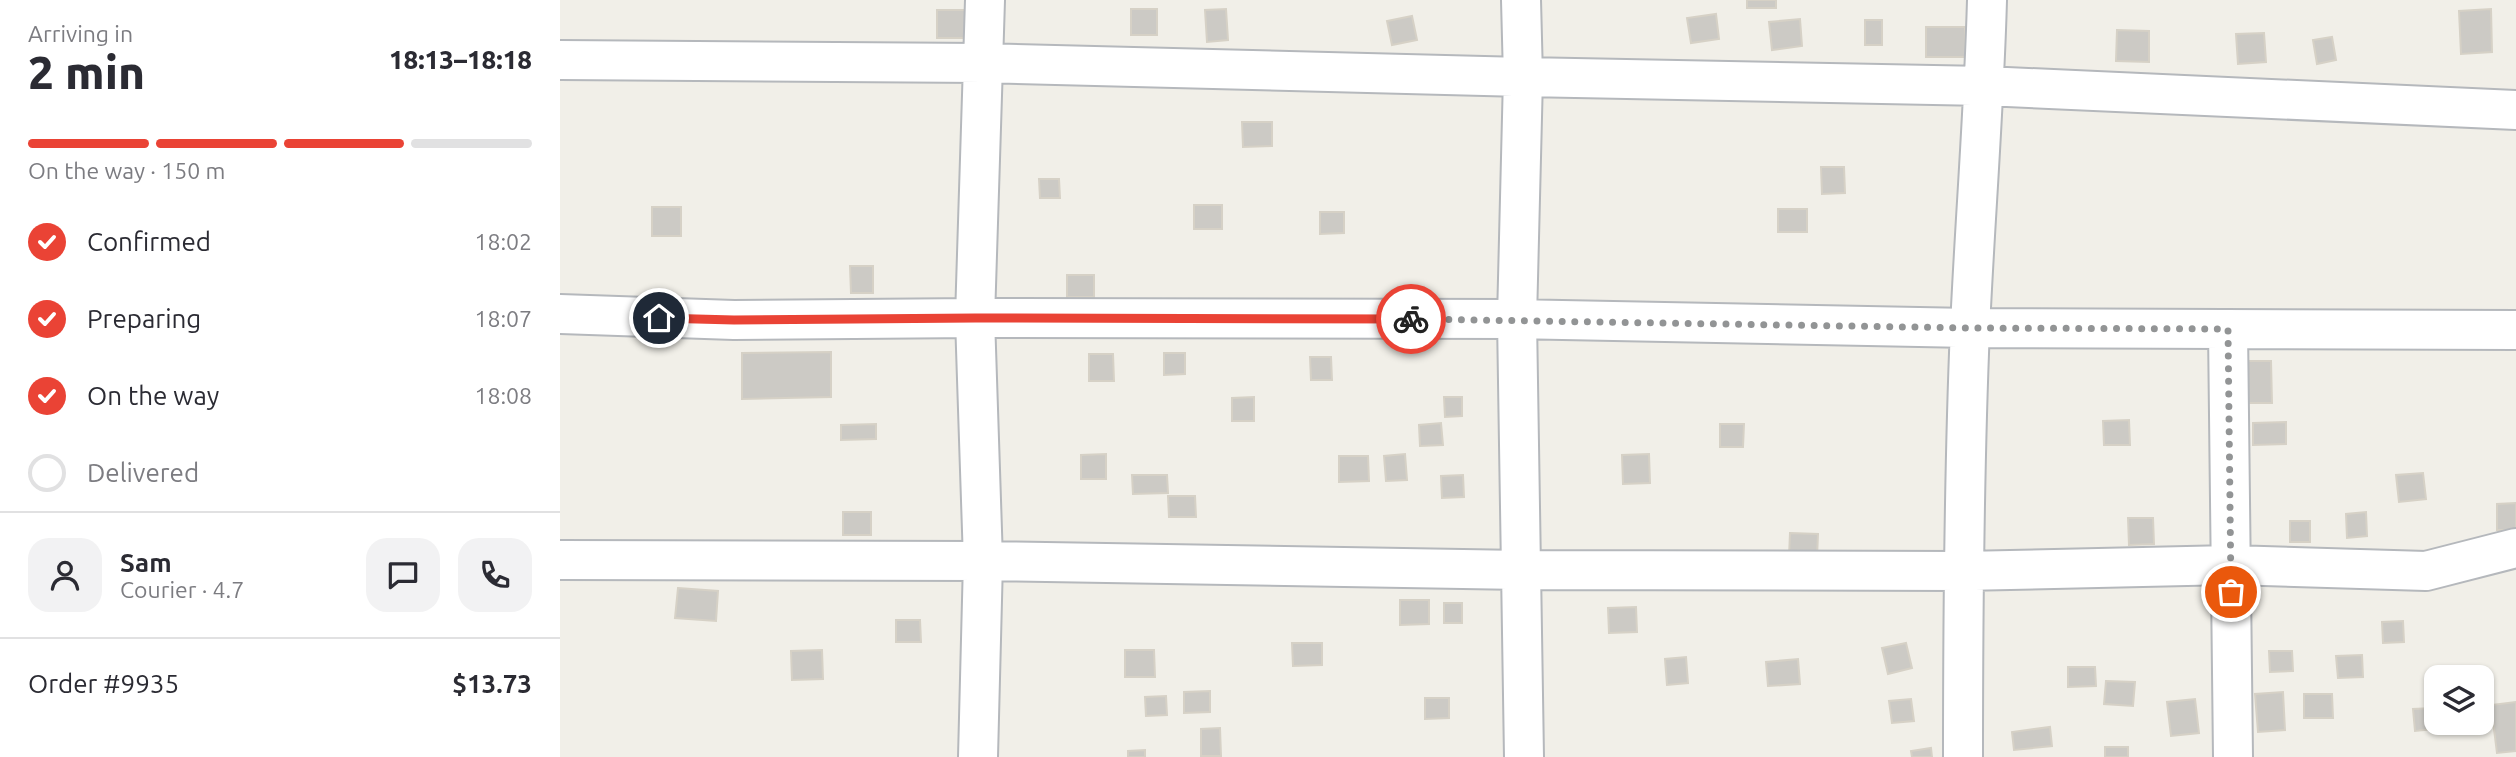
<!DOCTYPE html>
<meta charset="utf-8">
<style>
body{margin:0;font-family:Ubuntu,sans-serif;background:#f2f2f3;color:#2b2b33;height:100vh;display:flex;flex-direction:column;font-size:26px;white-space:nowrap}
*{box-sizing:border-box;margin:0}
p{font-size:23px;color:#7c7c81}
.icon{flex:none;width:38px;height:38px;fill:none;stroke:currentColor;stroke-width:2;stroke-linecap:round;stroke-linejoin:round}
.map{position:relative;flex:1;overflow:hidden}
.side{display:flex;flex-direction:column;background:#fff;width:560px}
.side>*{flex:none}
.fabs{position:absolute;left:1864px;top:665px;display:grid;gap:14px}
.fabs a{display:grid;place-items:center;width:70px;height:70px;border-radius:14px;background:#fff;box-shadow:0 2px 5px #0004;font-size:35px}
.pin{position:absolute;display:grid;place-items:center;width:60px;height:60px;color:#fff;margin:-30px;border:4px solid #fff;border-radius:50%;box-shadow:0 2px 7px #0007}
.courier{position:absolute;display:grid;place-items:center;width:70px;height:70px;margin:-35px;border:5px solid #ea4335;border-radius:50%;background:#fff;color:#222;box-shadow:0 2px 9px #0007}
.overview em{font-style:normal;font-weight:800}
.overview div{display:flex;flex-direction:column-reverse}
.overview{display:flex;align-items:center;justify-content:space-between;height:119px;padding:0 28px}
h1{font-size:46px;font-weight:800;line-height:52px}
.bar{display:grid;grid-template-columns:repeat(4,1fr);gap:10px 7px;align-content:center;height:84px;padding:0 28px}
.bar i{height:9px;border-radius:5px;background:#e1e1e2}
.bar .current{background:#ea4335}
.bar p{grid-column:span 4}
.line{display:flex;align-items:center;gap:18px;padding:0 28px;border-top:2px solid #e1e1e2}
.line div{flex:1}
.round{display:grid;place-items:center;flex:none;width:74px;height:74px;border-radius:21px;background:#f2f2f3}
ol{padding:0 28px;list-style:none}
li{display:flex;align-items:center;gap:21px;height:77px}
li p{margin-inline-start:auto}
li .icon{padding:7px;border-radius:50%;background:#ea4335;color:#fff;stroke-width:4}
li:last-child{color:#7c7c81}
li i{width:38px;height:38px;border:4px solid #e1e1e2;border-radius:50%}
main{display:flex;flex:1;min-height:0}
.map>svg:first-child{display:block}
.building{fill:#cccac5;stroke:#d6d1c6;stroke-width:2}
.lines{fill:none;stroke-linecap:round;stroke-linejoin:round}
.minor-casing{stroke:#b5b8bc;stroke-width:42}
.minor{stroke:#fff;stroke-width:38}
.done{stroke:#929495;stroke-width:7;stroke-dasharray:0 12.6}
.route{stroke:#ea4335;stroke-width:9}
</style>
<main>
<section class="side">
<div class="overview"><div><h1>2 min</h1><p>Arriving in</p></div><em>18:13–18:18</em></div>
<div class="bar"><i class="current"></i><i class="current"></i><i class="current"></i><i></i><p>On the way · 150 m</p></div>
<ol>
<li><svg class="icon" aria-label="check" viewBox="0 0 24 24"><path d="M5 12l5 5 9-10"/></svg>Confirmed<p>18:02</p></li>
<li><svg class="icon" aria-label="check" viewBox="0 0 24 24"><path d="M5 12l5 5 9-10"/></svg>Preparing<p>18:07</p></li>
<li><svg class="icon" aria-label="check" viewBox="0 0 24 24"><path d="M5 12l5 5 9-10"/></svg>On the way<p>18:08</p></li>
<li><i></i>Delivered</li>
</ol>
<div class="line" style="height:126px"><a class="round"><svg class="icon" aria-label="person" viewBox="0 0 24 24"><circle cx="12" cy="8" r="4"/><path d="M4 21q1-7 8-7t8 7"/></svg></a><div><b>Sam</b><p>Courier · 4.7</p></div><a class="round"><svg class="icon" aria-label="chat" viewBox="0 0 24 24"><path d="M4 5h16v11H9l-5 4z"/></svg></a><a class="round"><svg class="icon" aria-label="phone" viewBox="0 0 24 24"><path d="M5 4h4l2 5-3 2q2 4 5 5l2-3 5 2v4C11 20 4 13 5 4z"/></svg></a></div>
<div class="line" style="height:91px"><div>Order #9935</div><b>$13.73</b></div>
</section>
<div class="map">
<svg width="1956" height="757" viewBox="0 0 1956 757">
<rect width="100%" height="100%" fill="#f1efe8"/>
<path class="building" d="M1187,0H1216V8H1187Z
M571,9H597V35H571Z
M666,9L668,40L647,42L645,10Z
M1931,9L1932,52L1901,54L1899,11Z
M377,10H407V38H377Z
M1156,14L1159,39L1131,43L1127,18Z
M852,16L857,40L832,45L827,21Z
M1240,19L1242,46L1212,50L1209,22Z
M1305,20H1322V45H1305Z
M1366,27H1405V57H1366Z
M1557,30L1589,31V62L1556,61Z
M1704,33L1706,62L1678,64L1676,34Z
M1772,37L1776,60L1757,64L1753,40Z
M682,122H712V146L683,147Z
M1261,167H1284L1285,193L1262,194Z
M479,179H499L500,198H480Z
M634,205H662V229H634Z
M92,207H121V236H92Z
M1218,209H1247V232H1218Z
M760,212H784V233L760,234Z
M290,266H313V293H291Z
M507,275H534V297H507Z
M271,352V397L182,399V353Z
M604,353H625V374L604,375Z
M529,354H553L554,381H529Z
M750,357H771L772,380H751Z
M1687,361H1711L1712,403H1688Z
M694,397V421H672V398Z
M884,397H902V416L885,417Z
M1569,420L1570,445H1544L1543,421Z
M1726,422V444L1693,445V423Z
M881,423L883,445L860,446L859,425Z
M316,424V439L281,440V425Z
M1160,424H1184L1183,447H1160Z
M546,454V479H521V455Z
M845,454L847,480L826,481L824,456Z
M1089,454L1090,483L1063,484L1062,455Z
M779,456H808L809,481L779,482Z
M1863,473L1866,499L1839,502L1836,475Z
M572,475H607L608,493L573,494Z
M903,475L904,497L882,498L881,476Z
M608,496H635L636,517H609Z
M1956,503V530H1937V504Z
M283,512H311V535H283Z
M1806,512L1807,536L1787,538L1786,514Z
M1568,518H1593L1594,544L1569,545Z
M1730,521H1750V542H1730Z
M1230,533L1258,534L1257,558L1229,557Z
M118,588L158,591L156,621L115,618Z
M840,600H869V624L840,625Z
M884,603H902V623H884Z
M1076,607L1077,632L1049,633L1048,608Z
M336,620H360L361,642H336Z
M1843,621L1844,642L1823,643L1822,622Z
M732,643H762V665L733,666Z
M1346,643L1352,668L1328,674L1322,648Z
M262,650L263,679L232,680L231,651Z
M565,650H594L595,677H565Z
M1709,651H1732L1733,671L1710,672Z
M1802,655L1803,677L1778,678L1776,656Z
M1126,657L1128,683L1107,685L1105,659Z
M1238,659L1240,684L1208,686L1206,662Z
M1508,667H1535L1536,686L1508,687Z
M1546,681L1575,682L1573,706L1544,704Z
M650,691V712L624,713V692Z
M1723,692L1725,730L1698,732L1695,694Z
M1744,694H1772L1773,718H1744Z
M606,696L607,715L586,716L585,697Z
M865,698H889V718L865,719Z
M1351,699L1354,721L1332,723L1329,701Z
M1635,699L1639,733L1611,736L1607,702Z
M1956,702V751L1937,753L1931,705Z
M1873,708L1874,729L1855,731L1853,709Z
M1490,727L1492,746L1454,750L1452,732Z
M660,728L661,756H641V729Z
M1545,747H1568V757H1545Z
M1371,748L1372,757H1352L1351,751Z
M585,750V757H568V751Z"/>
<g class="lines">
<g class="minor-casing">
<path id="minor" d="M961,0L963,77L957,319L964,757
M0,60L422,63L963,77L1425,86L1956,110
M0,314L174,320L415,318L957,319L1410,328L1956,330
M1668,329L1673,757
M0,560L423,561L962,570L1403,571L1671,565L1866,571L1956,548
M418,757L423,561L415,318L425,0
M1403,757C1403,614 1404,471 1410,328C1415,219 1424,110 1427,0"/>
</g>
<use href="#minor" class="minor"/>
</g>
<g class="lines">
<path class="done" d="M851,319L1410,328L1668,329L1671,592"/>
<path class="route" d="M99,318L174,320L415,318L851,319"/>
</g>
</svg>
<div class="fabs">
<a><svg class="icon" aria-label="layers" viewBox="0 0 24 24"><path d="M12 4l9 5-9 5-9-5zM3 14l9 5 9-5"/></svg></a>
</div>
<div class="pin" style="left:1671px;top:592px;background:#ea580c"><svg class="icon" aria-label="bag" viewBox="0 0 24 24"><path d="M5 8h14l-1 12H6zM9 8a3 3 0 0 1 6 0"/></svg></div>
<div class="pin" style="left:99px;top:318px;background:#1f2937"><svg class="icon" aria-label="home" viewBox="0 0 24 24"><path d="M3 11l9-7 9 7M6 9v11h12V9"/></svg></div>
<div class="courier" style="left:851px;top:319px"><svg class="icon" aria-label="bike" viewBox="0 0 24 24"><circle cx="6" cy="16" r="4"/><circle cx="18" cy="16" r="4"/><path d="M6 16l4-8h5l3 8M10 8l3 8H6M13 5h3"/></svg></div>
</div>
</main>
